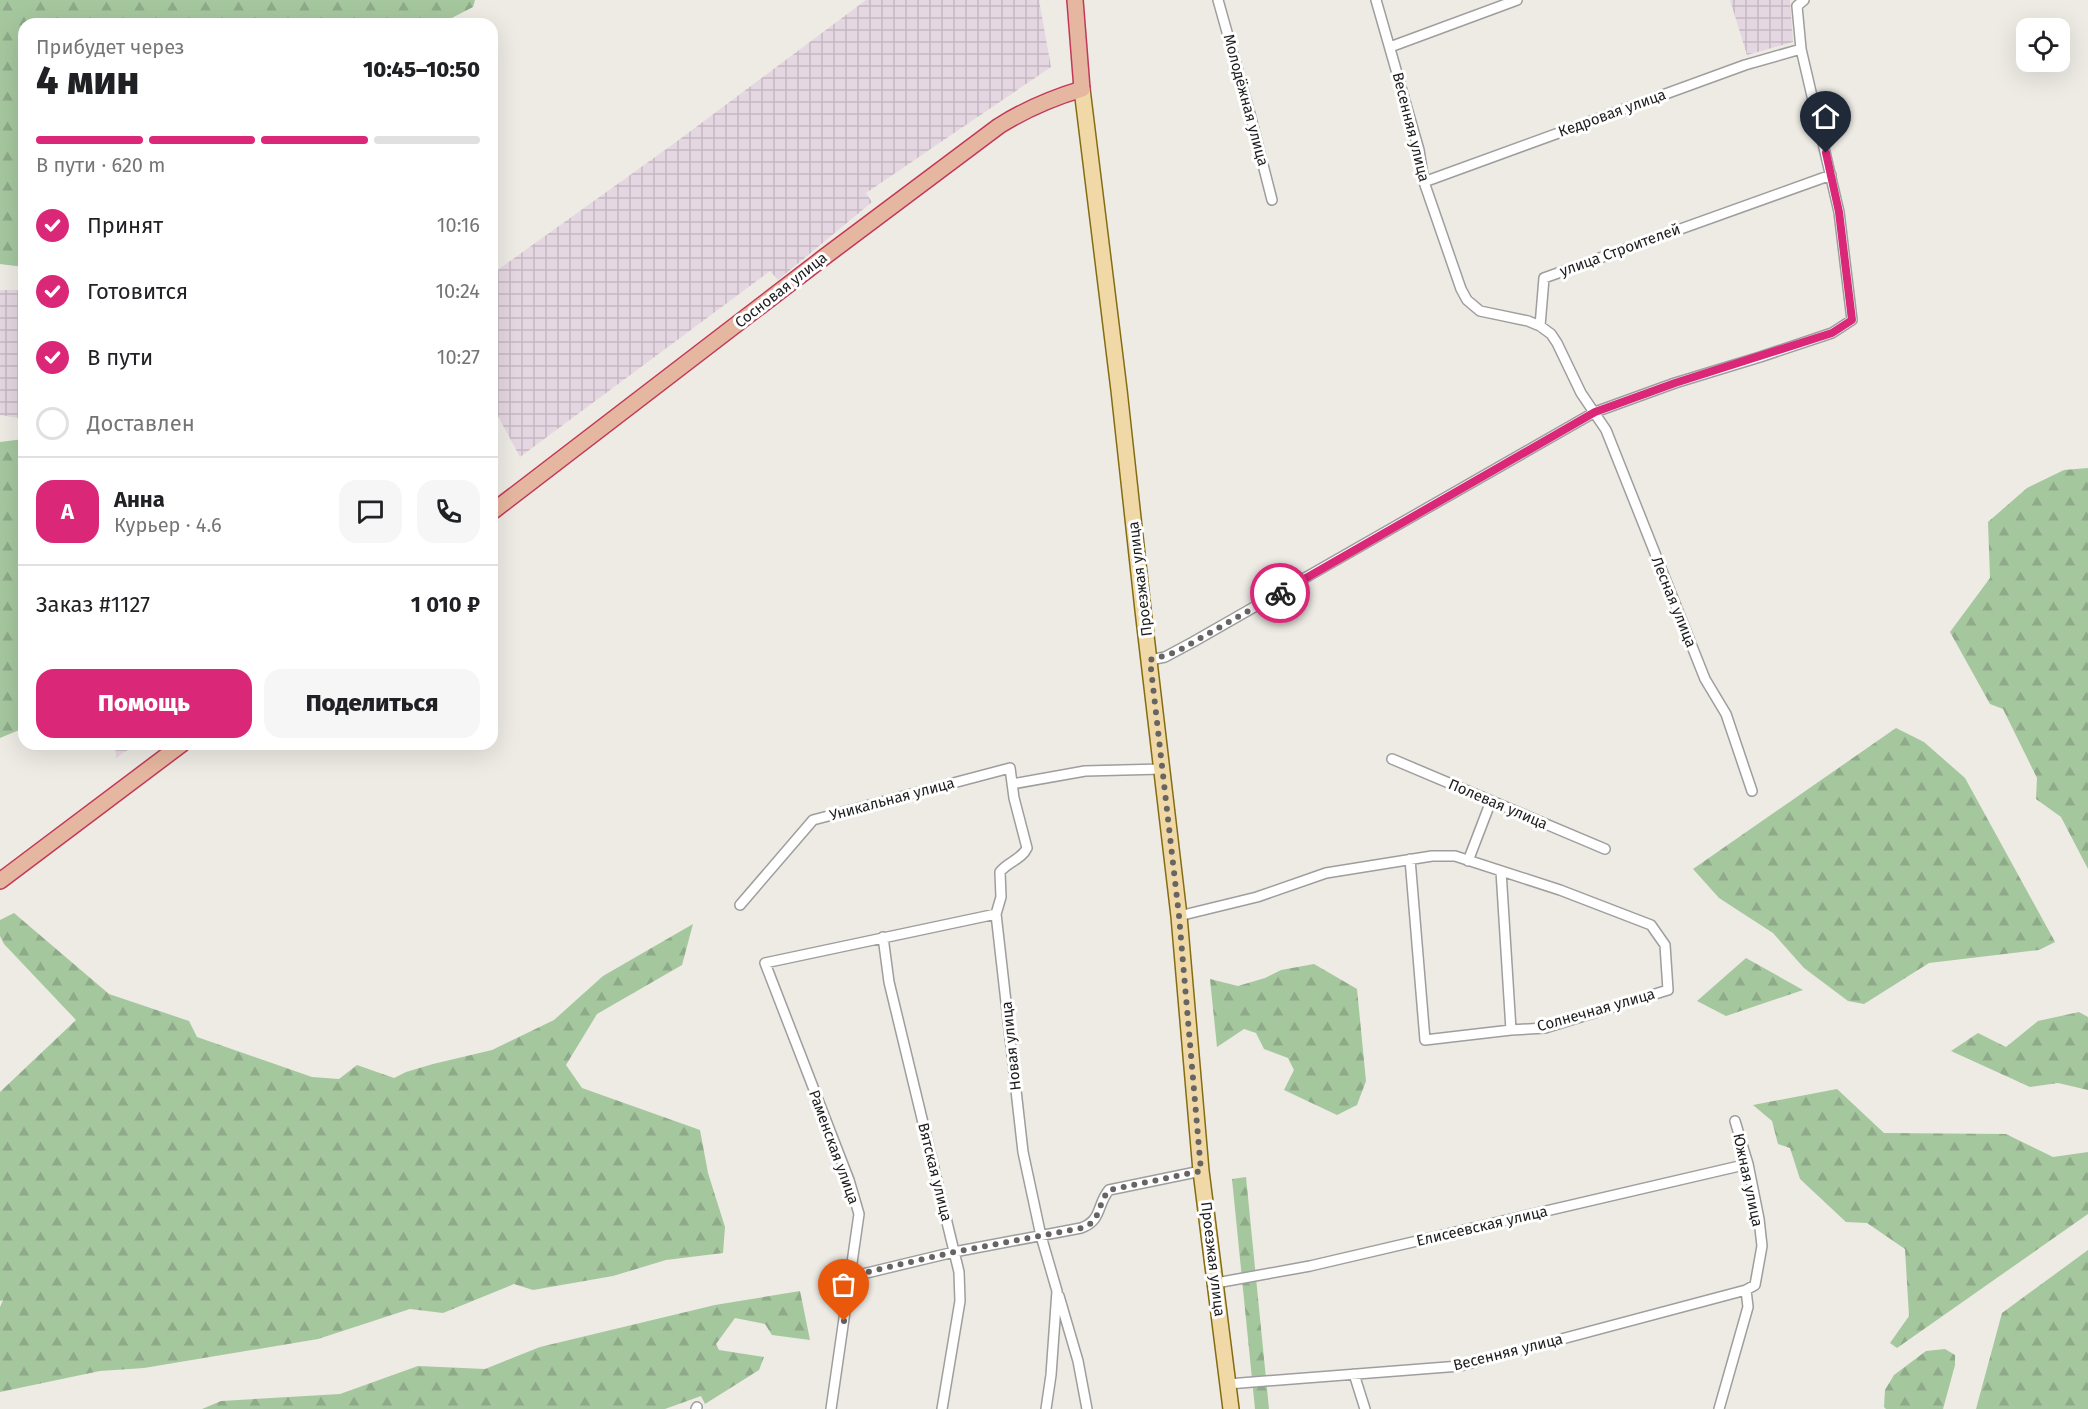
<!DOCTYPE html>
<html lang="ru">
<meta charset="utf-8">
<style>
body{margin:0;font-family:"Fira Sans",sans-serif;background:#f6f6f6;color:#202124;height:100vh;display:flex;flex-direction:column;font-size:22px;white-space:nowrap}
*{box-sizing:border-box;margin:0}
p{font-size:20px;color:#757577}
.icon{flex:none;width:33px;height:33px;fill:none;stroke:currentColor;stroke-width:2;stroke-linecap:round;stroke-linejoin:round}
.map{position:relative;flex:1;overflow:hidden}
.panel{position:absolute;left:18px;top:18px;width:480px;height:732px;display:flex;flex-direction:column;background:#fff;border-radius:18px;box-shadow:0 6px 24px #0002}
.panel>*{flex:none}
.buttons{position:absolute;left:2016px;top:18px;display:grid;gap:12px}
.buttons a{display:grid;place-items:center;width:54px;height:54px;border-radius:12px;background:#fff;box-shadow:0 6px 24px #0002;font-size:30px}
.pin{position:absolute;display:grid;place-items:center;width:51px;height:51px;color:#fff;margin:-62px -26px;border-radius:50% 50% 50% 0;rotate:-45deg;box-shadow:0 0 6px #0007}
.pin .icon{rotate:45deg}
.courier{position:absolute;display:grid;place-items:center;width:60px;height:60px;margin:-30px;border:4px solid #db2777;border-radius:50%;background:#fff;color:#222;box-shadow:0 2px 8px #0007}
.head em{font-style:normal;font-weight:800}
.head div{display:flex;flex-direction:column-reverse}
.head{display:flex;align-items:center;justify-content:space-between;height:102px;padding:0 18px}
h1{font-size:39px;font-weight:800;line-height:45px}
.bar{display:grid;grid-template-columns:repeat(4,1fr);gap:9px 6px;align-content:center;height:72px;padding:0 18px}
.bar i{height:8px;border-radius:4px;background:#e0e0e0}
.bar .on{background:#db2777}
.bar p{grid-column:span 4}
.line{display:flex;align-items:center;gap:15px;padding:0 18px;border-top:2px solid #e0e0e0}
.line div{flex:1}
.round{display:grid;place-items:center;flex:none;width:63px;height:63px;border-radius:18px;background:#f6f6f6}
ol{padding:0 18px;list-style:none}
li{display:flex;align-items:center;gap:18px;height:66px}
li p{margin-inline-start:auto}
li .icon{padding:6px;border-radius:50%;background:#db2777;color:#fff;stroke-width:4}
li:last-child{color:#757577}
li i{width:33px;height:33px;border:3px solid #e0e0e0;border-radius:50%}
.cta{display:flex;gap:12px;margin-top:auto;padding:12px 18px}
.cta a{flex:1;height:69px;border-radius:18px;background:#db2777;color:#fff;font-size:24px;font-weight:800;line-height:69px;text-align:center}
.cta a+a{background:#f6f6f6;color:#202124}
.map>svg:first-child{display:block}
.industrial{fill:url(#industrial-grid)}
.forest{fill:url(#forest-firs)}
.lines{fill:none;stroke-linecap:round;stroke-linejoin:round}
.minor-casing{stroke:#9e9e9e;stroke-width:12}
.primary-casing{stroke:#846c12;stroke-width:18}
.trunk-casing{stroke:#c23958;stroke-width:18}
.minor{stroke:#fff;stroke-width:9}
.primary{stroke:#f0d9a6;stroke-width:15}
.trunk{stroke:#e6b7a0;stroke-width:15}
.done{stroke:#666563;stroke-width:6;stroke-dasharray:0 10.8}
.route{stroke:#db2777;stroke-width:8}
.labels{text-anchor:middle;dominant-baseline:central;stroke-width:6;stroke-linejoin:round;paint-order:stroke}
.street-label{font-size:15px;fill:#1d1d1d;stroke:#fff}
</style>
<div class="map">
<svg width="2088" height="1409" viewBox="0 0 2088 1409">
<defs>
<pattern id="industrial-grid" width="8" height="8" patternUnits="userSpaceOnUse" patternTransform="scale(1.5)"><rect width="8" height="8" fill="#e5d7e1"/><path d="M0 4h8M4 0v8" fill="none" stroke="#c4b8c1"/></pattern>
<pattern id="forest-firs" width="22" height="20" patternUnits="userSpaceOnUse" patternTransform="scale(1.5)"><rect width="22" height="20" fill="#a5c79e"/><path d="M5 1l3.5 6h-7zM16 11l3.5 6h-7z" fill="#8eaa88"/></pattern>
</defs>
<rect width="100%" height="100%" fill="#edebe4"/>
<path class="industrial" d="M866,0H1039L1051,67L866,193L872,202L778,280L770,271L520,457L492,405V274L672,145Z
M1730,0H1790L1793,42L1747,55Z
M0,290H24V419L0,415Z
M115,744H136L116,758Z"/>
<path class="forest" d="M0,0H475L473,7L440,24H24V267L0,264Z
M24,439V728L0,738V442Z
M2088,468V869L2061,817L2036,799L2037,778L2003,709L1990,704L1950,632L1990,578L1988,522L2027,488L2064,470Z
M1896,728L1924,742L1965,778L2055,942L2039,950L1929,963L1864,1004L1848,1001L1804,968L1773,933L1719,898L1693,869Z
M14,913L109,994L189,1021L197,1037L312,1077L339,1079L357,1065L394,1078L406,1072L433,1064L492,1050L554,1020L603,976L693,924L682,965L597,1014L566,1065L582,1088L700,1130L708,1173L725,1227L723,1253L666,1260L613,1276L533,1290L514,1284L443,1313L410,1309L318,1339L144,1368L100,1371L0,1392V1307L3,1300L0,1301V1092L76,1020L4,944L0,936V920Z
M1746,958L1803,990L1726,1016L1697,1001Z
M1314,964L1357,989L1366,1081L1357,1105L1337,1115L1284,1090L1294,1070L1288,1058L1264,1049L1256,1033L1244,1029L1217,1047L1210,979L1238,986L1265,978L1281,970Z
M2079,1012L2088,1017V1090L2058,1083L2030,1087L1951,1051L1978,1033L2006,1047L2038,1021Z
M1837,1089L1884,1133L2006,1134L2053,1157L2088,1152V1214L1897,1348L1890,1343L1909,1316L1905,1249L1867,1223L1846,1222L1800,1179L1790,1148L1778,1144L1772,1121L1753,1105Z
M1246,1177L1269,1409H1255L1232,1179Z
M2088,1250V1409H1976L2002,1313Z
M800,1291L810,1340L772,1335L765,1324L735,1318L716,1344L719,1350L764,1357L759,1370L705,1404L701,1396L665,1409H202L221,1401L340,1394L418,1366L485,1369L540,1347L715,1305Z
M1945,1349L1955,1355V1365L1943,1409H1886L1884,1407L1885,1390L1894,1375L1926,1351Z"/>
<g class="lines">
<g class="minor-casing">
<path id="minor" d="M1218,0L1250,114L1272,200
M1376,0L1419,150L1424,182L1461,289L1467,300L1480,311L1528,321L1540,326L1551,334L1557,343L1581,393L1606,430L1705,679L1726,714L1752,791
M1390,47L1517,0
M1424,182L1745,65L1801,49
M1540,326L1544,278L1831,175
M1150,660L1165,657L1193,642L1595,412L1675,383L1760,357L1832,333L1852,320L1839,212L1801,49L1797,6L1804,0
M1392,759L1605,849
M1012,784L1085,771L1162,769
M1468,861L1491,801
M1501,871L1511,1030
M740,905L813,820L1010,768L1014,798L1027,848C1022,859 1008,862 1000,872L1001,897L996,914
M1179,916L1257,897L1326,873L1432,856H1455L1560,890L1651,925L1665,945L1668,990L1545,1028L1511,1030L1425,1040L1410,859
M883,937L889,982L959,1272L960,1301L942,1409
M850,1277L954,1252L1081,1228C1102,1221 1097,1204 1109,1190L1201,1171
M1216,1283L1310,1266L1748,1164
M1059,1296L1078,1361L1087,1409
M1354,1374L1365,1409
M1228,1384L1460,1366L1746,1290
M696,1409L697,1407
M831,1409L859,1214L849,1180L765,963L996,914L1023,1152L1041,1236L1057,1291L1051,1375L1046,1409
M1719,1409L1748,1307L1746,1290L1755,1285L1762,1246L1759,1219L1748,1164L1735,1121"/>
</g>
<g class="primary-casing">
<path id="primary" d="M1082,89L1119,390L1143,610L1179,916L1201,1171L1231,1409"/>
</g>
<g class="trunk-casing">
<path id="trunk" d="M492,512L823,258L999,126C1026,109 1052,98 1082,89L1075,0
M0,881L182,744"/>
</g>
<use href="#minor" class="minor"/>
<use href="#primary" class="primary"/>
<use href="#trunk" class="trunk"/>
</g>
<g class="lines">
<path class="done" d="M844,1321L850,1276L954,1252L1082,1228C1102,1221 1097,1204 1109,1190L1201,1171L1179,916L1150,660L1176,652L1280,593"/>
<path class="route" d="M1280,593L1595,412L1675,383L1832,333L1852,320L1839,212L1826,153"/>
</g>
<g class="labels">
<g class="street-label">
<text transform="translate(1246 100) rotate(75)">Молодёжная улица</text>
<text transform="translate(1612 113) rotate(-20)">Кедровая улица</text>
<text transform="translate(1411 127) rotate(76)">Весенняя улица</text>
<text transform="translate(1620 250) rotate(-20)">улица Строителей</text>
<text transform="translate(781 290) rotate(-38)">Сосновая улица</text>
<text transform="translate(1140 579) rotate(-97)">Проезжая улица</text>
<text transform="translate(1674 602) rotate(68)">Лесная улица</text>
<text transform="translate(892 799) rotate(-15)">Уникальная улица</text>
<text transform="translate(1498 804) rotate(23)">Полевая улица</text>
<text transform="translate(1596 1010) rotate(-16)">Солнечная улица</text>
<text transform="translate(1011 1046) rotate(-96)">Новая улица</text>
<text transform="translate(834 1147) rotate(70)">Раменская улица</text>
<text transform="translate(935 1172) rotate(76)">Вятская улица</text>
<text transform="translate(1748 1180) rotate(78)">Южная улица</text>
<text transform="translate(1482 1226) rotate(-13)">Елисеевская улица</text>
<text transform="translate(1213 1259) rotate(83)">Проезжая улица</text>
<text transform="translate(1508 1352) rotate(-14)">Весенняя улица</text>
</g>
</g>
</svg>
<div class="buttons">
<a><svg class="icon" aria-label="locate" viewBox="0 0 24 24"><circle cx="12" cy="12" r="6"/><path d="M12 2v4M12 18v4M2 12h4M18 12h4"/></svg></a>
</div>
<div class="pin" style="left:844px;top:1321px;background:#ea580c"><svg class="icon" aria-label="bag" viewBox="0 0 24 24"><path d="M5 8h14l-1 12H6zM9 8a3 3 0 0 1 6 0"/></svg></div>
<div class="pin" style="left:1826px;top:153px;background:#1f2937"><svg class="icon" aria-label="home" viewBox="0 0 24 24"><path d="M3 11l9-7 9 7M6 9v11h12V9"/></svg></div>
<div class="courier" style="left:1280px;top:593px"><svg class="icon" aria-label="bike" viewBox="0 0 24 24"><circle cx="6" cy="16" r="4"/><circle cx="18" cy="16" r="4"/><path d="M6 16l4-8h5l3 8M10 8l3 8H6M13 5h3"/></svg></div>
<section class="panel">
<div class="head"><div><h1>4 мин</h1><p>Прибудет через</p></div><em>10:45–10:50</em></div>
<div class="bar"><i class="on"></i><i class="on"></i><i class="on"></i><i></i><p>В пути · 620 m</p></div>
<ol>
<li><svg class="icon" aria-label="check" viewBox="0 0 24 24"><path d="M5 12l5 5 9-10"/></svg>Принят<p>10:16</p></li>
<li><svg class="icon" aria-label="check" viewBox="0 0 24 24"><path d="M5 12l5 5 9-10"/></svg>Готовится<p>10:24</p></li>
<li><svg class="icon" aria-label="check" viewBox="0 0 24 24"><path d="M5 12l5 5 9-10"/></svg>В пути<p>10:27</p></li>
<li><i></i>Доставлен</li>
</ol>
<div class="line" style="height:108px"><b class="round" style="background:#db2777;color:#fff">А</b><div><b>Анна</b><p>Курьер · 4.6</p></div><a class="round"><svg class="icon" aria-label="chat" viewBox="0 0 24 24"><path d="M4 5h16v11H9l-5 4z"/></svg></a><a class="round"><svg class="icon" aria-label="phone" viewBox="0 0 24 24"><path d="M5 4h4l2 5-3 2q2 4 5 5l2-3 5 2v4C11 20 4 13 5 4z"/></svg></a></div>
<div class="line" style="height:78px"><div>Заказ #1127</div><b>1 010 ₽</b></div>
<div class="cta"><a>Помощь</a><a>Поделиться</a></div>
</section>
</div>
